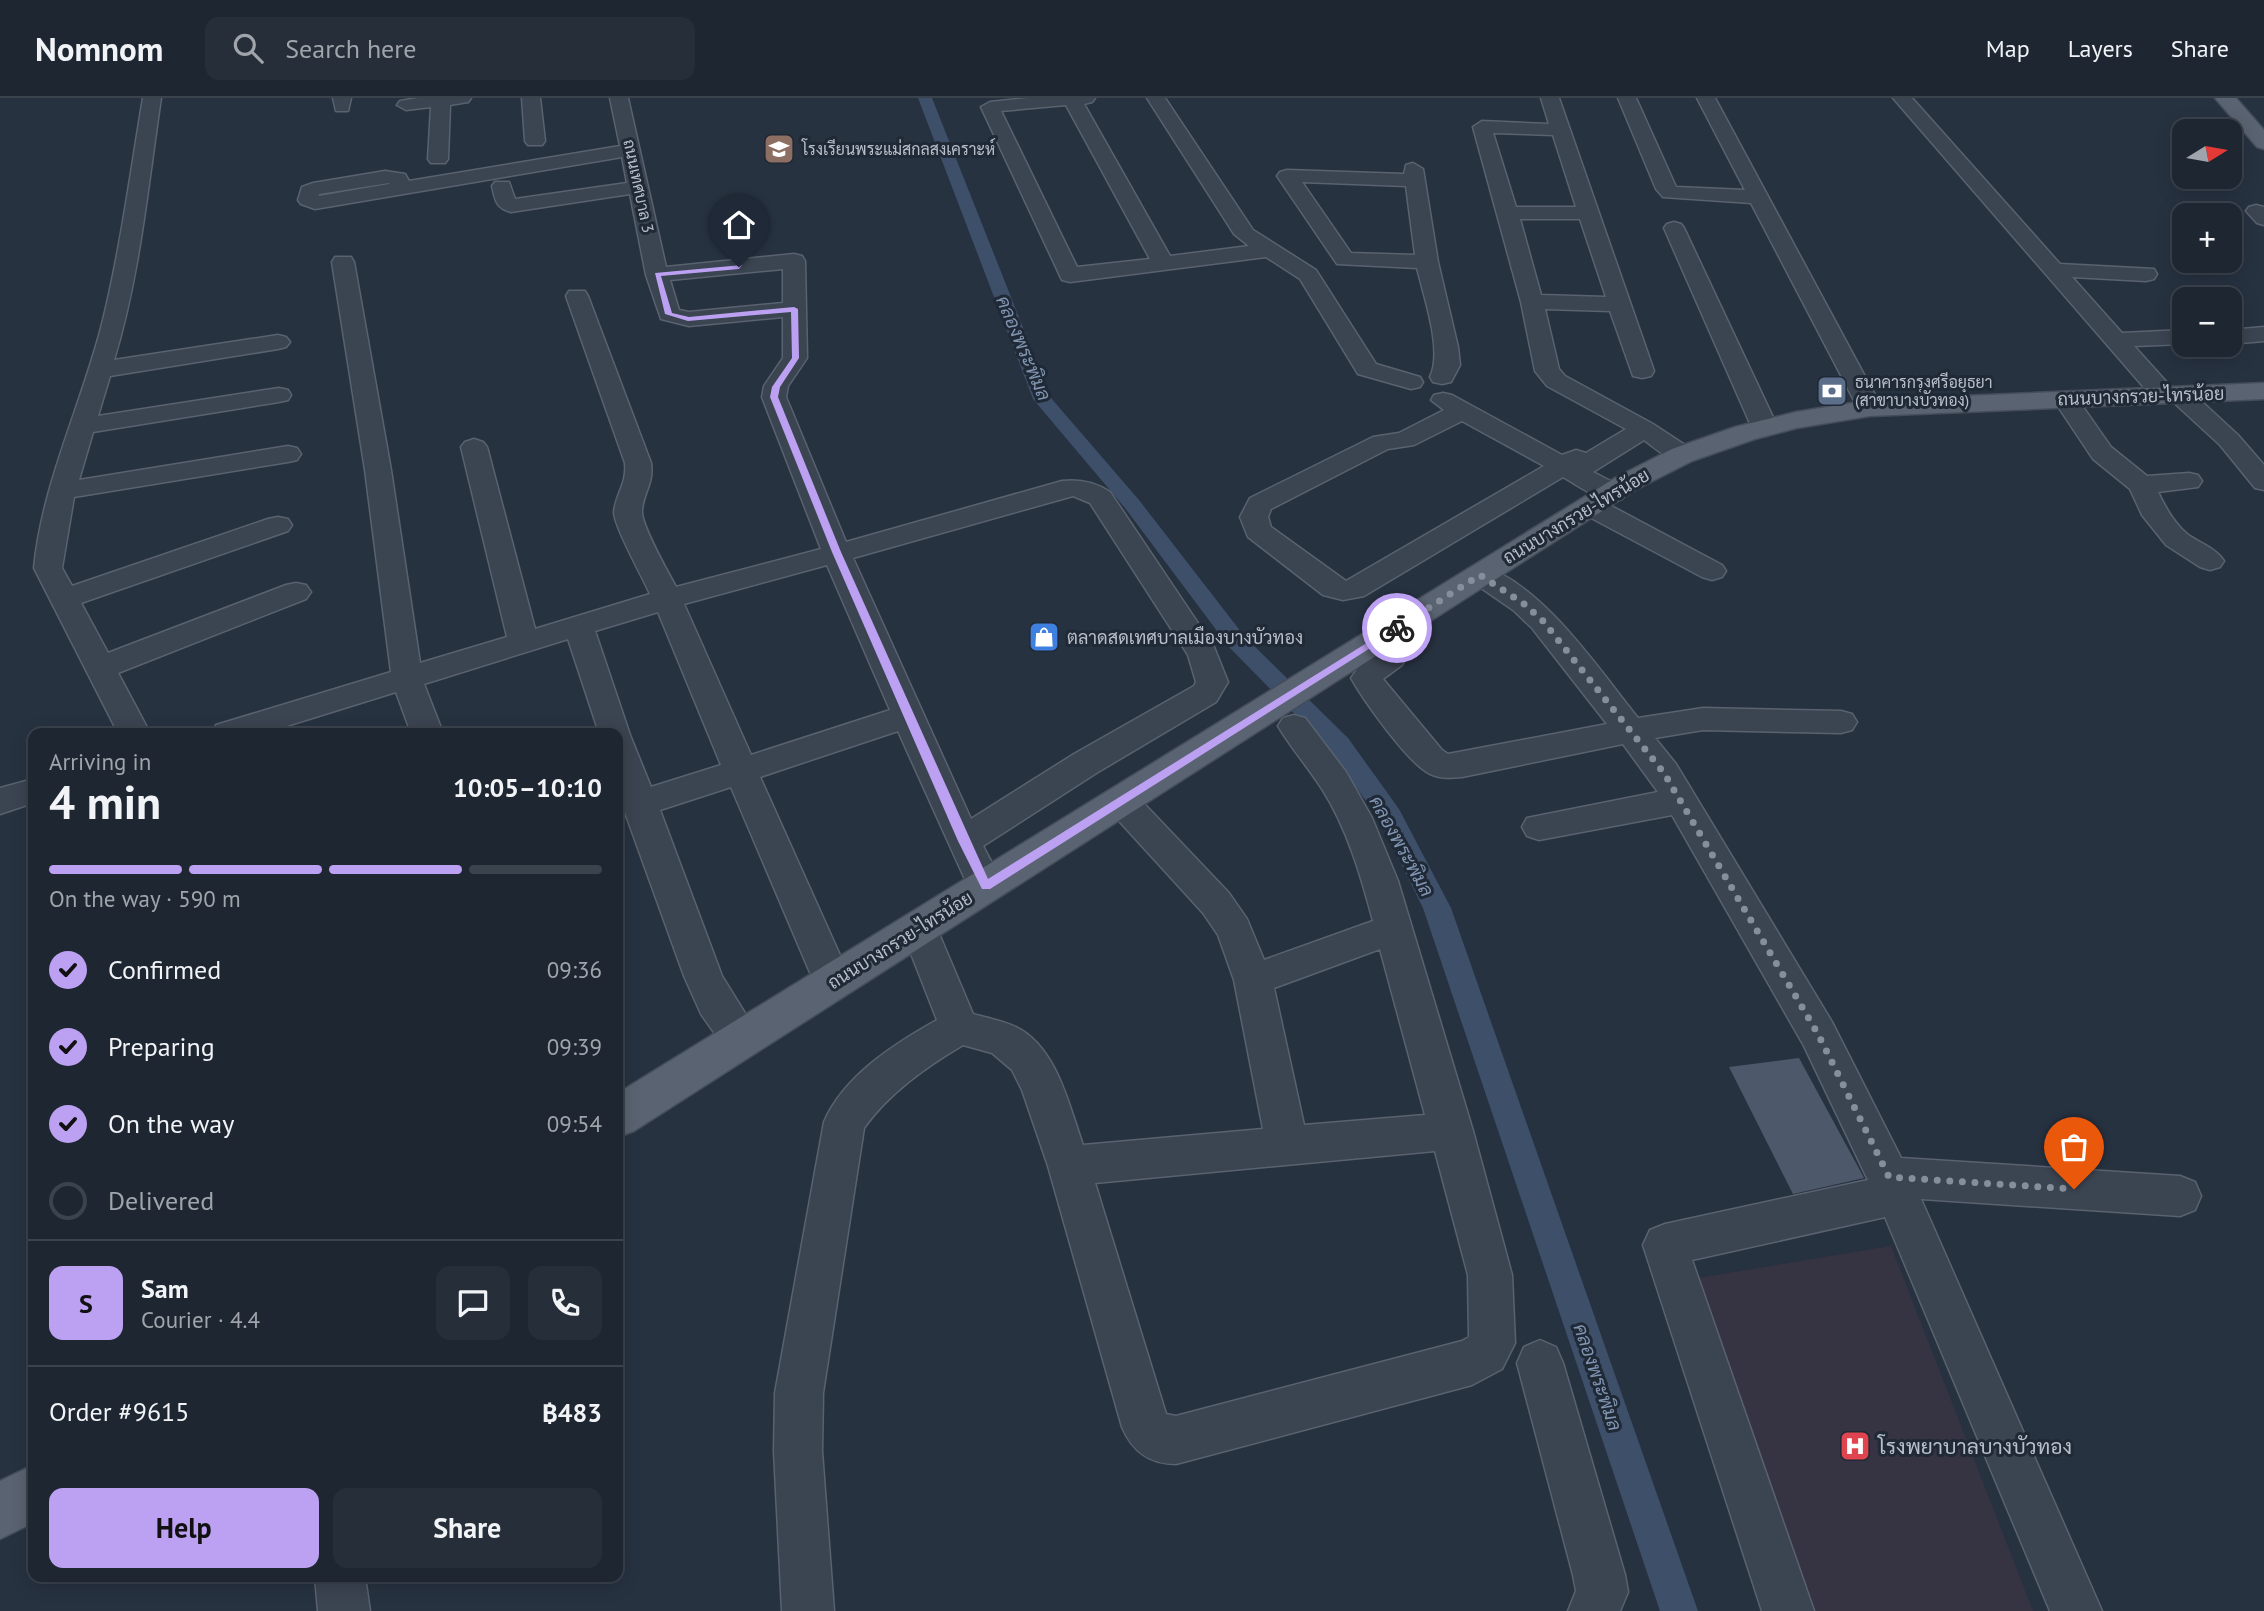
<!DOCTYPE html>
<meta charset="utf-8">
<style>
body{margin:0;font-family:"PT Sans",Sarabun,sans-serif;background:#252e39;color:#f1f3f6;height:100vh;display:flex;flex-direction:column;font-size:26px;white-space:nowrap}
*{box-sizing:border-box;margin:0}
p{font-size:23px;color:#a0a5ab}
.icon{flex:none;width:38px;height:38px;fill:none;stroke:currentColor;stroke-width:2;stroke-linecap:round;stroke-linejoin:round}
.map{position:relative;flex:1;overflow:hidden}
.drawer{position:absolute;left:28px;top:630px;width:595px;height:854px;display:flex;flex-direction:column;background:#1d2631;border-radius:14px;box-shadow:0 4px 18px #0003,0 0 0 2px #3b434d}
.drawer>*{flex:none}
.needle{width:46px;rotate:79deg}
.tools{position:absolute;left:2172px;top:21px;display:grid;gap:14px}
.tools a{display:grid;place-items:center;width:70px;height:70px;border-radius:14px;background:#1d2631;box-shadow:0 4px 18px #0003,0 0 0 2px #3b434d;font-size:35px}
.pin{position:absolute;display:grid;place-items:center;width:60px;height:60px;color:#fff;margin:-72px -30px;border-radius:50% 50% 50% 0;rotate:-45deg;box-shadow:0 0 7px #0007}
.pin .icon{rotate:45deg}
.courier{position:absolute;display:grid;place-items:center;width:70px;height:70px;margin:-35px;border:5px solid #bca0f2;border-radius:50%;background:#fff;color:#222;box-shadow:0 2px 9px #0007}
.overview em{font-style:normal;font-weight:700}
.overview div{display:flex;flex-direction:column-reverse}
.overview{display:flex;align-items:center;justify-content:space-between;height:119px;padding:0 21px}
h1{font-size:46px;font-weight:700;line-height:52px}
.bar{display:grid;grid-template-columns:repeat(4,1fr);gap:10px 7px;align-content:center;height:84px;padding:0 21px}
.bar i{height:9px;border-radius:5px;background:#3b434d}
.bar .current{background:#bca0f2}
.bar p{grid-column:span 4}
.line{display:flex;align-items:center;gap:18px;padding:0 21px;border-top:2px solid #3b434d}
.line div{flex:1}
.round{display:grid;place-items:center;flex:none;width:74px;height:74px;border-radius:14px;background:#252e39}
ol{padding:0 21px;list-style:none}
li{display:flex;align-items:center;gap:21px;height:77px}
li p{margin-inline-start:auto}
li .icon{padding:7px;border-radius:50%;background:#bca0f2;color:#111;stroke-width:4}
li:last-child{color:#a0a5ab}
li i{width:38px;height:38px;border:4px solid #3b434d;border-radius:50%}
.primary-button{display:flex;gap:14px;margin-top:auto;padding:14px 21px}
.primary-button a{flex:1;height:80px;border-radius:14px;background:#bca0f2;color:#111;font-size:28px;font-weight:700;line-height:80px;text-align:center}
.primary-button a+a{background:#252e39;color:#f1f3f6}
header{display:flex;align-items:center;gap:42px;box-sizing:border-box;height:98px;padding:0 35px;background:#1d2631;border-bottom:2px solid #3b434d}
header strong{font-size:33px}
nav{display:flex;gap:38px;margin-inline-start:auto;font-size:24px}
.search{width:490px;height:63px;background:#252e39;display:flex;align-items:center;gap:18px;box-sizing:border-box;padding:0 24px;border-radius:14px;color:#a0a5ab;font-size:26px}
.map>svg:first-child{display:block}
.medical{fill:#363342}
.lines{fill:none;stroke-linecap:round;stroke-linejoin:round}
.canal{fill:#3e4f69;fill-rule:evenodd}
.building{fill:#4d596a}
.minor-casing{stroke:#59626e;stroke-width:3}
.major-casing{stroke:#454d5a;stroke-width:3}
.minor{fill:#3b4451;fill-rule:evenodd}
.major{fill:#5a6371;fill-rule:evenodd}
.route{fill:#bca0f2}
.done{stroke:#858e9b;stroke-width:7;stroke-dasharray:0 12.6}
.labels{text-anchor:middle;dominant-baseline:central;stroke-width:6;stroke-linejoin:round;paint-order:stroke}
.far-poi-label{font-size:16px;fill:#b8bfcb;stroke:#202936;text-anchor:start}
.far-street-label{font-size:16px;fill:#b8bfcb;stroke:#202936}
.street-label{font-size:18px;fill:#b8bfcb;stroke:#202936}
.poi-label{font-size:18px;fill:#b8bfcb;stroke:#202936;text-anchor:start}
.water-label{font-size:19px;font-style:italic;fill:#8195b2;stroke:#202936}
.near-poi-label{font-size:21px;fill:#b8bfcb;stroke:#202936;text-anchor:start}
</style>
<header>
<strong>Nomnom</strong>
<div class="search"><svg class="icon" aria-label="search" viewBox="0 0 24 24"><circle cx="10" cy="10" r="6"/><path d="M15 15l6 6"/></svg>Search here</div>
<nav><a>Map</a><a>Layers</a><a>Share</a></nav>
</header>
<div class="map">
<svg width="2264" height="1513" viewBox="0 0 2264 1513">
<rect width="100%" height="100%" fill="#273241"/>
<path class="medical" d="M1891,1148L2033,1513H1804L1680,1183Z"/>
<g class="lines">
<path class="canal" d="M918,0H932L1051,300L1139,402L1245,539L1348,640L1399,711L1451,810L1698,1513H1660L1423,810L1380,723L1330,652L1229,549L1125,410L1033,301Z"/>
</g>
<path class="building" d="M1799,960L1863,1078L1864,1080L1793,1096L1729,969Z"/>
<g class="lines">
<g class="minor-casing">
<path id="minor" d="M143,0H161C148,87 140,177 114,262L278,237L286,239L290,244L286,249L278,251L110,278L98,318L279,290L288,292L291,297L288,302L279,304L93,334L79,382L288,348L297,350L301,356L297,362L288,364L74,399L62,470L72,488L268,421L278,419L288,421L292,427L288,433L81,505L108,555L286,487L296,485L306,487L311,494L306,501L118,575L150,635H118L34,470C42,387 80,310 101,230C120,155 130,77 143,0Z
M333,0H351L348,13H336Z
M418,0H471L468,4L450,7L448,61L445,65H431L428,61L431,9L406,12L397,7L400,3Z
M522,0H540L545,43L542,47H528L525,43Z
M610,0H628L666,169L794,156L802,158L805,163L807,260L788,288L786,299L846,444L1062,383C1079,381 1095,384 1110,394L1214,549L1228,584L1216,604L1098,674L983,748L1004,788L999,798L986,802L973,798L968,788L898,633L760,679L852,884L846,895L833,900L820,895L814,884L731,689L660,712L722,878L761,941L755,953L741,958L727,953L701,916L684,878L622,706L618,689V635H599L568,541L424,586L443,635H411L396,594L264,635H211L216,627L391,574L365,372L332,164L335,159H351L354,164L391,372L420,565L507,539L461,349L465,344L474,341L483,344L487,349L535,531L650,496C643,480 614,428 614,414C616,395 627,386 625,365L566,198L569,193H585L588,198L651,365C654,386 643,395 642,413C641,427 668,474 676,489L821,451L762,299L764,288L783,260V219L689,228L661,221L646,177L630,96L511,114C496,110 495,102 492,88L495,84H509L515,101L627,85L622,59L315,111L301,106L298,102L302,89L313,85L385,73L405,76L409,83L620,48ZM389,85V86L319,98V96ZM783,171V205L689,214L679,212L670,182ZM1073,398L1090,405L1188,557L1196,584L1194,588L1074,656L971,721L853,460ZM827,467L890,612L751,657L684,506ZM658,514L721,667L651,689L630,637L595,533Z
M1028,0H1095L1092,4L1084,6L1170,158L1249,148L1234,136L1147,0H1165L1253,132L1316,172L1376,266L1420,279L1423,284L1420,289L1411,291L1358,276L1300,181L1266,159L1070,184L1062,182L981,9L990,4ZM1066,7L1150,161L1077,169L1001,13Z
M1541,0H1559L1654,273L1651,278L1642,280L1633,278L1610,213L1545,211L1559,271L1565,278L1653,326L1691,351L1695,357L1691,363C1672,367 1659,353 1644,342L1593,374L1622,389L1625,395L1622,401C1601,406 1581,389 1563,379L1364,498L1343,502L1323,497L1248,439L1240,419L1250,400L1373,339L1399,335L1444,312L1431,302L1434,297L1443,295L1452,297L1562,357L1576,352L1586,355L1626,331L1547,288L1535,273L1521,204L1473,29L1482,23L1549,26ZM1493,35L1553,37L1576,109H1516ZM1520,121H1580L1606,199L1541,197ZM1462,323L1544,368L1346,483L1271,429L1268,419L1271,411L1388,351L1414,347Z
M1618,0H1636L1676,89L1745,92L1697,0H1715L1882,310L1879,315L1870,317L1861,315L1858,310L1751,105L1663,99L1656,91Z
M1893,0H1912L2060,166L2154,171L2157,176L2154,181L2146,183L2072,179L2122,235L2184,232V246L2134,248L2171,289L2187,290L2238,337L2264,367V392L2255,390L2220,347L2171,302L2154,301Z
M1413,65L1423,71L1438,164L1458,249L1460,267L1451,284L1442,286L1433,284L1430,279C1443,253 1424,199 1417,170L1337,166L1277,78L1280,74L1287,72L1404,76L1406,67ZM1302,84L1406,88L1415,157L1351,155Z
M2256,107L2264,109V127L2257,125L2246,113L2249,109Z
M1674,124L1681,126L1684,130L1778,330L1774,335L1765,338L1756,335L1752,330L1664,130L1667,126Z
M2264,229V243L2230,246V232Z
M2065,294L2074,296L2111,349L2147,378L2189,375L2198,377L2202,383L2198,389L2158,394C2165,409 2174,425 2187,436C2199,445 2216,450 2224,463L2220,469L2210,472L2200,469L2166,447L2142,417L2130,391L2093,361L2053,301L2056,296Z
M1590,400L1600,402L1722,467L1726,473L1722,479L1712,482L1702,479L1580,414L1576,408L1580,402Z
M1481,468C1541,484 1600,573 1638,620L1703,610L1841,613L1852,616L1857,624L1852,632L1841,635L1703,632L1655,640L1676,666L1832,924L1901,1060L2180,1078L2195,1084L2201,1098L2195,1112L2180,1118L1921,1101L2102,1513H2050L1885,1119L1692,1162L1814,1513H1762L1643,1147L1650,1132L1665,1126L1868,1082L1804,948L1672,717L1539,742L1527,738L1522,729L1527,720L1658,694L1623,646L1462,679C1451,680 1440,681 1430,676C1408,665 1364,603 1351,580L1361,566L1378,555L1373,536L1377,529L1388,526L1399,529L1408,555L1402,567L1383,581L1442,652L1448,656L1607,626L1532,530L1513,512L1471,483L1467,477L1471,471Z
M1294,617L1305,620L1346,674L1372,720L1398,783L1473,1033L1512,1177L1515,1245L1502,1271L1472,1287L1176,1366C1149,1366 1132,1353 1122,1329L1048,1068L1022,992L1012,972L992,955L963,947C926,969 889,995 864,1030L823,1295L822,1353L834,1513H782L774,1353L775,1295L824,1024C844,978 894,946 937,922L901,830L906,819L919,815L932,819L973,916C987,920 1003,923 1016,929C1057,949 1069,1008 1083,1047L1263,1031L1234,882L1218,837L1203,815L1109,712L1104,703L1109,694L1121,690L1133,694L1229,795L1247,821L1264,862L1373,823C1361,778 1347,730 1322,691C1308,669 1291,650 1278,628L1283,620ZM1380,851L1425,1017L1304,1027L1274,890ZM1435,1053L1468,1177L1469,1239L1462,1243L1176,1318L1166,1316L1095,1085Z
M33,681V705L0,716V690Z
M1540,1242L1556,1249L1563,1265L1625,1477L1628,1494L1620,1513H1568L1576,1493L1573,1477L1517,1265L1524,1249Z
M315,1479H365L370,1513H318Z"/>
</g>
<g class="major-casing">
<path id="major" d="M2215,0H2236L2264,32V51L2257,49Z
M2264,285V301L1870,318L1797,330L1755,341L1692,363L1635,392L634,1033L618,1039V995L1615,380L1672,351L1735,329L1796,314L1870,302Z
M33,1367V1425L0,1441V1383Z"/>
</g>
<use href="#minor" class="minor"/>
<use href="#major" class="major"/>
</g>
<path class="route" d="M742,167L739,171L661,178L672,215L689,219L794,209L798,211L799,260L780,289L778,299L841,454L988,781L1394,528L1402,530L990,791H982L958,743L832,454L770,299L772,289L792,260L791,214L688,223L665,216L655,175Z"/>
<g class="lines">
<path class="done" d="M1397,530L1480,477L1523,505L1543,523L1664,675L1818,936L1889,1079L2074,1091"/>
</g>
<defs>
<g id="school-square" transform="scale(1.575)"><rect x="-9" y="-9" width="18" height="18" rx="4" fill="#8d6e63" stroke="#202936"/><path d="M0-5L7-2L0 1L-7-2ZM-4 1L0 2.5L4 1V4Q0 6-4 4Z" fill="#fff"/></g>
<g id="bank-square" transform="scale(1.575)"><rect x="-9" y="-9" width="18" height="18" rx="4" fill="#5c6f8a" stroke="#202936"/><path d="M-6-4H6V4H-6ZM0-2.3a2.3 2.3 0 1 0 0 4.6a2.3 2.3 0 1 0 0-4.6Z" fill="#fff"/></g>
<g id="shop-square" transform="scale(1.575)"><rect x="-9" y="-9" width="18" height="18" rx="4" fill="#3f7fe0" stroke="#202936"/><path d="M-5-2.5h2.3a2.7 3.5 0 0 1 5.4 0H5L5.5 6h-11ZM-1.5-2.5h3a1.5 2.3 0 0 0-3 0Z" fill="#fff"/></g>
<g id="hospital-square" transform="scale(1.575)"><rect x="-9" y="-9" width="18" height="18" rx="4" fill="#e0444e" stroke="#202936"/><path d="M-5-5h3v3.5h4V-5h3V5h-3V1.5h-4V5h-3Z" fill="#fff"/></g>
</defs>
<g fill-rule="evenodd">
<use href="#school-square" x="779" y="51"/>
<use href="#bank-square" x="1832" y="293"/>
<use href="#shop-square" x="1044" y="539"/>
<use href="#hospital-square" x="1855" y="1348"/>
</g>
<g class="labels">
<g class="far-poi-label">
<text x="802" y="51">โรงเรียนพระแม่สกลสงเคราะห์</text>
<text x="1855" y="284">ธนาคารกรุงศรีอยุธยา<tspan x="1855" dy="18">(สาขาบางบัวทอง)</tspan></text>
</g>
<g class="far-street-label">
<text transform="translate(639 88) rotate(78)">ถนนเทศบาล 3</text>
</g>
<g class="street-label">
<text transform="translate(2141 298) rotate(-2)">ถนนบางกรวย-ไทรน้อย</text>
<text transform="translate(1576 418) rotate(-31)">ถนนบางกรวย-ไทรน้อย</text>
<text transform="translate(900 842) rotate(-32)">ถนนบางกรวย-ไทรน้อย</text>
</g>
<g class="poi-label">
<text x="1067" y="539">ตลาดสดเทศบาลเมืองบางบัวทอง</text>
</g>
<g class="water-label">
<text transform="translate(1024 250) rotate(67)">คลองพระพิมล</text>
<text transform="translate(1402 748) rotate(61)">คลองพระพิมล</text>
<text transform="translate(1598 1279) rotate(71)">คลองพระพิมล</text>
</g>
<g class="near-poi-label">
<text x="1878" y="1348">โรงพยาบาลบางบัวทอง</text>
</g>
</g>
</svg>
<div class="tools">
<a><svg class="needle" viewBox="-14 -14 28 28"><path d="M0-13l5 13h-10z" fill="#e53935"/><path d="M0 13l5-13h-10z" fill="#a0a5ab"/></svg></a>
<a>+</a>
<a>−</a>
</div>
<div class="pin" style="left:2074px;top:1091px;background:#ea580c"><svg class="icon" aria-label="bag" viewBox="0 0 24 24"><path d="M5 8h14l-1 12H6zM9 8a3 3 0 0 1 6 0"/></svg></div>
<div class="pin" style="left:739px;top:169px;background:#1f2937"><svg class="icon" aria-label="home" viewBox="0 0 24 24"><path d="M3 11l9-7 9 7M6 9v11h12V9"/></svg></div>
<div class="courier" style="left:1397px;top:530px"><svg class="icon" aria-label="bike" viewBox="0 0 24 24"><circle cx="6" cy="16" r="4"/><circle cx="18" cy="16" r="4"/><path d="M6 16l4-8h5l3 8M10 8l3 8H6M13 5h3"/></svg></div>
<section class="drawer">
<div class="overview"><div><h1>4 min</h1><p>Arriving in</p></div><em>10:05–10:10</em></div>
<div class="bar"><i class="current"></i><i class="current"></i><i class="current"></i><i></i><p>On the way · 590 m</p></div>
<ol>
<li><svg class="icon" aria-label="check" viewBox="0 0 24 24"><path d="M5 12l5 5 9-10"/></svg>Confirmed<p>09:36</p></li>
<li><svg class="icon" aria-label="check" viewBox="0 0 24 24"><path d="M5 12l5 5 9-10"/></svg>Preparing<p>09:39</p></li>
<li><svg class="icon" aria-label="check" viewBox="0 0 24 24"><path d="M5 12l5 5 9-10"/></svg>On the way<p>09:54</p></li>
<li><i></i>Delivered</li>
</ol>
<div class="line" style="height:126px"><b class="round" style="background:#bca0f2;color:#111">S</b><div><b>Sam</b><p>Courier · 4.4</p></div><a class="round"><svg class="icon" aria-label="chat" viewBox="0 0 24 24"><path d="M4 5h16v11H9l-5 4z"/></svg></a><a class="round"><svg class="icon" aria-label="phone" viewBox="0 0 24 24"><path d="M5 4h4l2 5-3 2q2 4 5 5l2-3 5 2v4C11 20 4 13 5 4z"/></svg></a></div>
<div class="line" style="height:91px"><div>Order #9615</div><b>฿483</b></div>
<div class="primary-button"><a>Help</a><a>Share</a></div>
</section>
</div>
